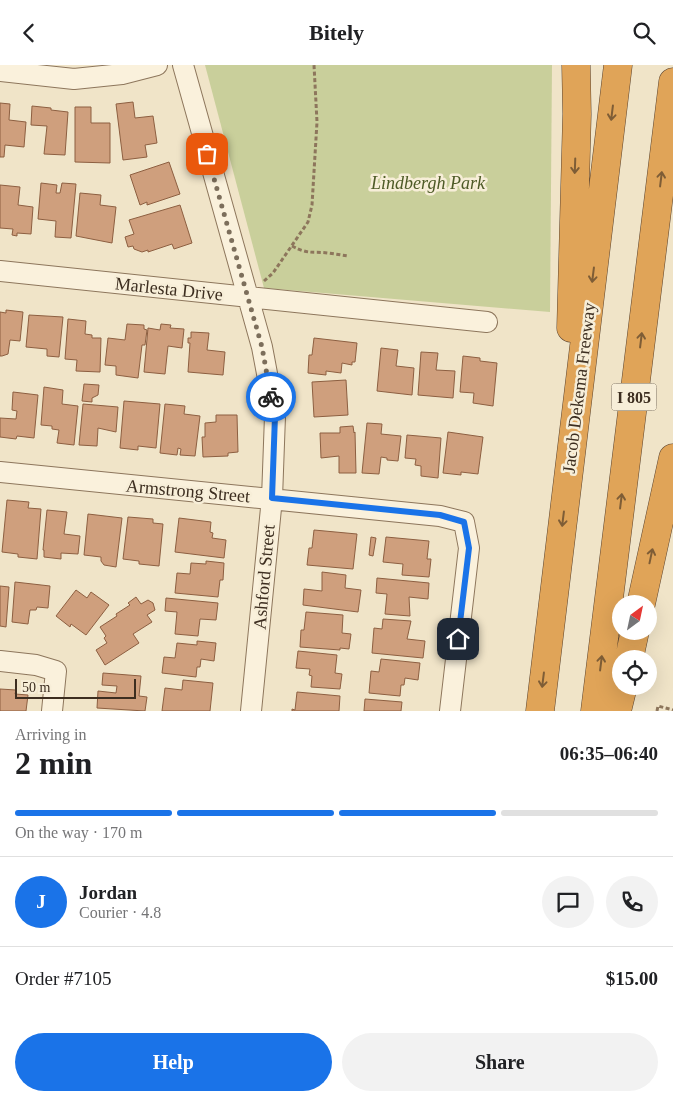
<!DOCTYPE html>
<meta charset="utf-8">
<style>
body{margin:0;font-family:"Times New Roman",serif;background:#f2f2f2;color:#202124;height:100vh;display:flex;flex-direction:column;font-size:19px;white-space:nowrap}
*{box-sizing:border-box;margin:0}
p{font-size:16px;color:#757577}
.icon{flex:none;width:28px;height:28px;fill:none;stroke:currentColor;stroke-width:2;stroke-linecap:round;stroke-linejoin:round}
.map{position:relative;height:646px;overflow:hidden}
.panel{display:flex;flex-direction:column;background:#fff;flex:1}
.panel>*{flex:none}
.needle{width:32px;rotate:33deg}
.fabs{position:absolute;left:612px;top:530px;display:grid;gap:10px}
.fabs a{display:grid;place-items:center;width:45px;height:45px;border-radius:50%;background:#fff;box-shadow:0 5px 20px #0002;font-size:25px}
.scale{position:absolute;left:15px;bottom:12px;width:121px;box-sizing:border-box;padding-left:5px;border:2px solid #3d2e20;border-top:0;font-size:14px;line-height:18px;white-space:nowrap;color:#3d2e20;-webkit-text-stroke:4px #f7eed8;paint-order:stroke}
.pin{position:absolute;display:grid;place-items:center;width:42px;height:42px;color:#fff;margin:-21px;border-radius:10px;box-shadow:0 2px 8px #0006}
.courier{position:absolute;display:grid;place-items:center;width:50px;height:50px;margin:-25px;border:4px solid #1a73e8;border-radius:50%;background:#fff;color:#222;box-shadow:0 1px 6px #0007}
.summary em{font-style:normal;font-weight:600}
.summary div{display:flex;flex-direction:column-reverse}
.summary{display:flex;align-items:center;justify-content:space-between;height:85px;padding:0 15px}
h1{font-size:32px;font-weight:600;line-height:38px}
.bar{display:grid;grid-template-columns:repeat(4,1fr);gap:8px 5px;align-content:center;height:60px;padding:0 15px}
.bar i{height:6px;border-radius:4px;background:#e0e0e0}
.bar .on{background:#1a73e8}
.bar p{grid-column:span 4}
.line{display:flex;align-items:center;gap:12px;padding:0 15px;border-top:1px solid #e0e0e0}
.line div{flex:1}
.round{display:grid;place-items:center;flex:none;width:52px;height:52px;border-radius:26px;background:#f2f2f2}
.button{display:flex;gap:10px;margin-top:auto;padding:10px 15px}
.button a{flex:1;height:58px;border-radius:30px;background:#1a73e8;color:#fff;font-size:20px;font-weight:600;line-height:58px;text-align:center}
.button a+a{background:#f2f2f2;color:#202124}
header{display:flex;justify-content:space-between;align-items:center;height:65px;padding:0 15px;background:#fff;font-size:22px;font-weight:600}
.map>svg:first-child{display:block}
.green{fill:#c9cf9b}
.building{fill:#cf9f7d;stroke:#8d5f41}
.lines{fill:none;stroke-linecap:round;stroke-linejoin:round}
.minor-casing{stroke:#8d765c;stroke-width:22}
.highway-casing{stroke:#5b4430;stroke-width:29}
.path{stroke:#8d765c;stroke-width:3;stroke-dasharray:4 2.5;stroke-linecap:butt}
.minor{stroke:#faf1dc;stroke-width:20}
.highway{stroke:#e0a458;stroke-width:28}
.oneway{stroke:#7e5d36}
.done{stroke:#7c6e5b;stroke-width:5;stroke-dasharray:0 9}
.route{stroke:#1a73e8;stroke-width:6}
.labels{text-anchor:middle;dominant-baseline:central;stroke-width:5;stroke-linejoin:round;paint-order:stroke}
.shield{fill:#f7eed8;stroke:#756857;stroke-width:1}
.shield-label{font-size:16px;font-weight:bold;fill:#3d2e20}
.park-label{font-size:18px;font-style:italic;fill:#4d5a26;stroke:#f7eed8}
.street-label{font-size:18px;fill:#3d2e20;stroke:#f7eed8}
</style>
<header><svg class="icon" aria-label="back" viewBox="0 0 24 24"><path d="M15 5l-7 7 7 7"/></svg>Bitely<svg class="icon" aria-label="search" viewBox="0 0 24 24"><circle cx="10" cy="10" r="6"/><path d="M15 15l6 6"/></svg></header>
<div class="map">
<svg width="673" height="646" viewBox="0 0 673 646">
<rect width="100%" height="100%" fill="#f0e4c8"/>
<path class="green" d="M205,0H552L550,247L264,223Z"/>
<path class="building" d="M133,37L135,53L153,51L157,78L145,80L147,92L123,95L116,39Z
M0,38L10,39L9,55L26,57L24,82L5,80L4,92H0Z
M32,41L51,43V45L68,47L65,90L44,89L47,61L31,60Z
M75,42H91V58H110V98L75,97Z
M169,97L180,129L147,140V137L140,140L130,110Z
M41,118L57,120L56,128H60L62,118L76,119L71,173L55,172L56,156L38,154Z
M0,120L20,122L18,140L33,142L31,169L17,168V171L12,170L13,164L0,163Z
M80,128L101,130L100,140L116,142L112,178L76,171Z
M180,140L192,178L174,184L172,179L148,187V185L142,187L134,184L133,181L128,182L125,172L134,169L129,155Z
M6,245L23,247L20,276L10,275L8,289L2,291H0V247L6,248Z
M29,250L63,252L59,292L47,291V284L26,282Z
M68,254L86,256L85,269L92,270V273H101L100,307L76,306L77,295L65,294Z
M127,259L144,260V264L147,265L145,280H142L138,313L116,310V301L105,300L108,273L125,275Z
M161,259L171,260L170,263L184,264L182,283L168,281L165,309L144,307L148,263L160,265Z
M191,267L209,268L207,285L225,287L223,310L188,307L190,278H188V273H191Z
M314,273L357,278L355,297H352V300L342,298L341,308L326,306V310L308,308L309,290H312Z
M381,283L398,285L396,301L414,303L412,330L377,326Z
M421,287L438,288L436,305L455,306L453,333L418,330Z
M463,291L480,293V296L497,298L493,341L473,338L474,328L460,327Z
M346,315L348,350L314,352L312,317Z
M84,319L99,320L98,330L92,333V337L82,336Z
M44,322L63,325L62,339L78,341L74,380L57,378L59,365L52,364V361L41,360Z
M13,327L38,330L34,373L17,371L16,374L0,372V353L16,354L17,346L12,345Z
M124,336L160,339L156,383L138,381V385L120,383Z
M83,339L118,342L116,367L98,363L97,381L79,380Z
M165,339L185,341L184,349L200,351L195,391L180,390L181,384L178,383L177,390L160,388Z
M216,350H237L238,387L228,388V391L203,392L202,372H205V358L216,357Z
M367,358L382,359L381,369L401,371L398,396L387,395V393L381,392L379,409L362,408Z
M353,361L354,368L355,367L356,408H339V391L321,393L320,368H340V362Z
M448,367L483,372L478,409L461,407V410L443,408Z
M407,370L441,373L438,413L421,411V401L415,400L416,394L405,393Z
M7,435L29,437L28,443L41,444L37,494L18,492V489L2,487Z
M47,445L67,447L64,469L80,471L78,489L61,488V494L44,492V485H43Z
M88,449L122,453L116,502L104,500L101,496V492L84,490Z
M128,452L153,454V458L163,459L159,501L139,499V496L123,494Z
M179,453L211,457L210,467L213,468L212,473L226,475L224,493L175,487Z
M314,465L357,469L353,504L307,500L309,483H312Z
M371,472L376,473L373,491L369,490Z
M386,472L429,476L427,494H431L429,512L402,510L403,499L383,497Z
M206,496L224,498L223,515H220L218,532L175,528L177,508L190,509L191,498L206,499Z
M322,507L346,510L345,523L361,525L358,547L303,540L304,524L322,526Z
M377,513L429,518L428,534L409,532L410,551L385,549L387,529L376,528Z
M15,517L50,521L48,543L37,542L36,545H30L28,559L12,557Z
M0,521L9,522L6,562L0,561Z
M76,525L87,533L91,527L109,540L86,570L71,559L70,562L56,551Z
M136,532L141,539L148,535L153,538L155,545L147,550L152,557L133,569L139,578L105,600L96,585L107,578L104,573L106,571L100,562L117,551L116,549L130,540L128,538Z
M166,533L218,538L216,555L200,554L198,571L175,569L177,547L165,546Z
M306,547L343,550L342,568L351,569L349,584L340,583V585L300,582L301,565H304Z
M383,554L411,556L407,574L425,576L423,593L372,588L374,563L382,564Z
M197,576L216,578L214,596L201,594L200,602H197L196,612L162,608L164,592L175,593L177,578L197,580Z
M298,586L337,590L335,608L342,609L340,624L311,622L312,611L309,610L310,604L296,603Z
M381,594L420,598L418,615L405,613L404,620H401L400,631L369,628L371,606L379,607Z
M103,608L141,611L139,631L147,632L145,646L97,643L98,626L116,628L117,621L102,620Z
M183,615L213,618L210,646H162L165,623L182,625Z
M0,624L16,625L15,629L28,630L26,646H0Z
M297,627L340,631L339,646H292V644L295,645Z
M365,634L402,637L401,646H364Z"/>
<g class="lines">
<g class="minor-casing">
<path id="minor" d="M183,0L262,282L275,351L272,433L251,646
M0,6L74,14L122,9L157,0
M0,206L487,257
M0,407L440,451L464,457L469,483L450,646
M0,596L36,600L56,606L52,646"/>
</g>
<g class="highway-casing">
<path id="highway" d="M571,263L577,49L576,0
M641,539L673,393
M629,594L635,566
M540,646L618,0
M595,646L673,17
M617,646L623,621"/>
</g>
<path class="path" d="M292,181C309,190 312,186 328,188C335,189 342,190 348,191
M264,216L273,208L308,157L312,140L317,57L314,0
M657,646L658,641L673,645"/>
<use href="#minor" class="minor"/>
<use href="#highway" class="highway"/>
</g>
<defs><path id="oneway-shaft" d="M-6 0H5M1.5-3L5.5 0L1.5 3" fill="none" stroke-width="1.6" stroke-linecap="round" stroke-linejoin="round" transform="scale(1.25)"/></defs>
<g class="oneway">
<use href="#oneway-shaft" transform="translate(612 48) rotate(97)"/>
<use href="#oneway-shaft" transform="translate(575 101) rotate(92)"/>
<use href="#oneway-shaft" transform="translate(661 114) rotate(-83)"/>
<use href="#oneway-shaft" transform="translate(593 210) rotate(97)"/>
<use href="#oneway-shaft" transform="translate(641 275) rotate(-83)"/>
<use href="#oneway-shaft" transform="translate(621 436) rotate(-83)"/>
<use href="#oneway-shaft" transform="translate(563 454) rotate(97)"/>
<use href="#oneway-shaft" transform="translate(651 491) rotate(-78)"/>
<use href="#oneway-shaft" transform="translate(601 598) rotate(-83)"/>
<use href="#oneway-shaft" transform="translate(543 615) rotate(97)"/>
</g>
<g class="lines">
<path class="done" d="M207,89L262,282L271,332"/>
<path class="route" d="M271,332L275,351L272,433L440,450L464,457L469,483L458,574"/>
</g>
<g class="labels">
<rect class="shield" x="611.5" y="318.5" width="45" height="27" rx="4"/>
<g class="shield-label">
<text x="634" y="332">I 805</text>
</g>
<g class="park-label">
<text x="428" y="118">Lindbergh Park</text>
</g>
<g class="street-label">
<text transform="translate(169 224) rotate(6)">Marlesta Drive</text>
<text transform="translate(579 323) rotate(-83)">Jacob Dekema Freeway</text>
<text transform="translate(188 426) rotate(5)">Armstrong Street</text>
<text transform="translate(264 512) rotate(-85)">Ashford Street</text>
</g>
</g>
</svg>
<div class="fabs">
<a><svg class="needle" viewBox="-14 -14 28 28"><path d="M0-13l5 13h-10z" fill="#e53935"/><path d="M0 13l5-13h-10z" fill="#757577"/></svg></a>
<a><svg class="icon" aria-label="locate" viewBox="0 0 24 24"><circle cx="12" cy="12" r="6"/><path d="M12 2v4M12 18v4M2 12h4M18 12h4"/></svg></a>
</div>
<div class="scale">50 m</div>
<div class="pin" style="left:207px;top:89px;background:#ea580c"><svg class="icon" aria-label="bag" viewBox="0 0 24 24"><path d="M5 8h14l-1 12H6zM9 8a3 3 0 0 1 6 0"/></svg></div>
<div class="pin" style="left:458px;top:574px;background:#1f2937"><svg class="icon" aria-label="home" viewBox="0 0 24 24"><path d="M3 11l9-7 9 7M6 9v11h12V9"/></svg></div>
<div class="courier" style="left:271px;top:332px"><svg class="icon" aria-label="bike" viewBox="0 0 24 24"><circle cx="6" cy="16" r="4"/><circle cx="18" cy="16" r="4"/><path d="M6 16l4-8h5l3 8M10 8l3 8H6M13 5h3"/></svg></div>
</div>
<section class="panel">
<div class="summary"><div><h1>2 min</h1><p>Arriving in</p></div><em>06:35–06:40</em></div>
<div class="bar"><i class="on"></i><i class="on"></i><i class="on"></i><i></i><p>On the way · 170 m</p></div>
<div class="line" style="height:90px"><b class="round" style="background:#1a73e8;color:#fff">J</b><div><b>Jordan</b><p>Courier · 4.8</p></div><a class="round"><svg class="icon" aria-label="chat" viewBox="0 0 24 24"><path d="M4 5h16v11H9l-5 4z"/></svg></a><a class="round"><svg class="icon" aria-label="phone" viewBox="0 0 24 24"><path d="M5 4h4l2 5-3 2q2 4 5 5l2-3 5 2v4C11 20 4 13 5 4z"/></svg></a></div>
<div class="line" style="height:65px"><div>Order #7105</div><b>$15.00</b></div>
<div class="button"><a>Help</a><a>Share</a></div>
</section>
